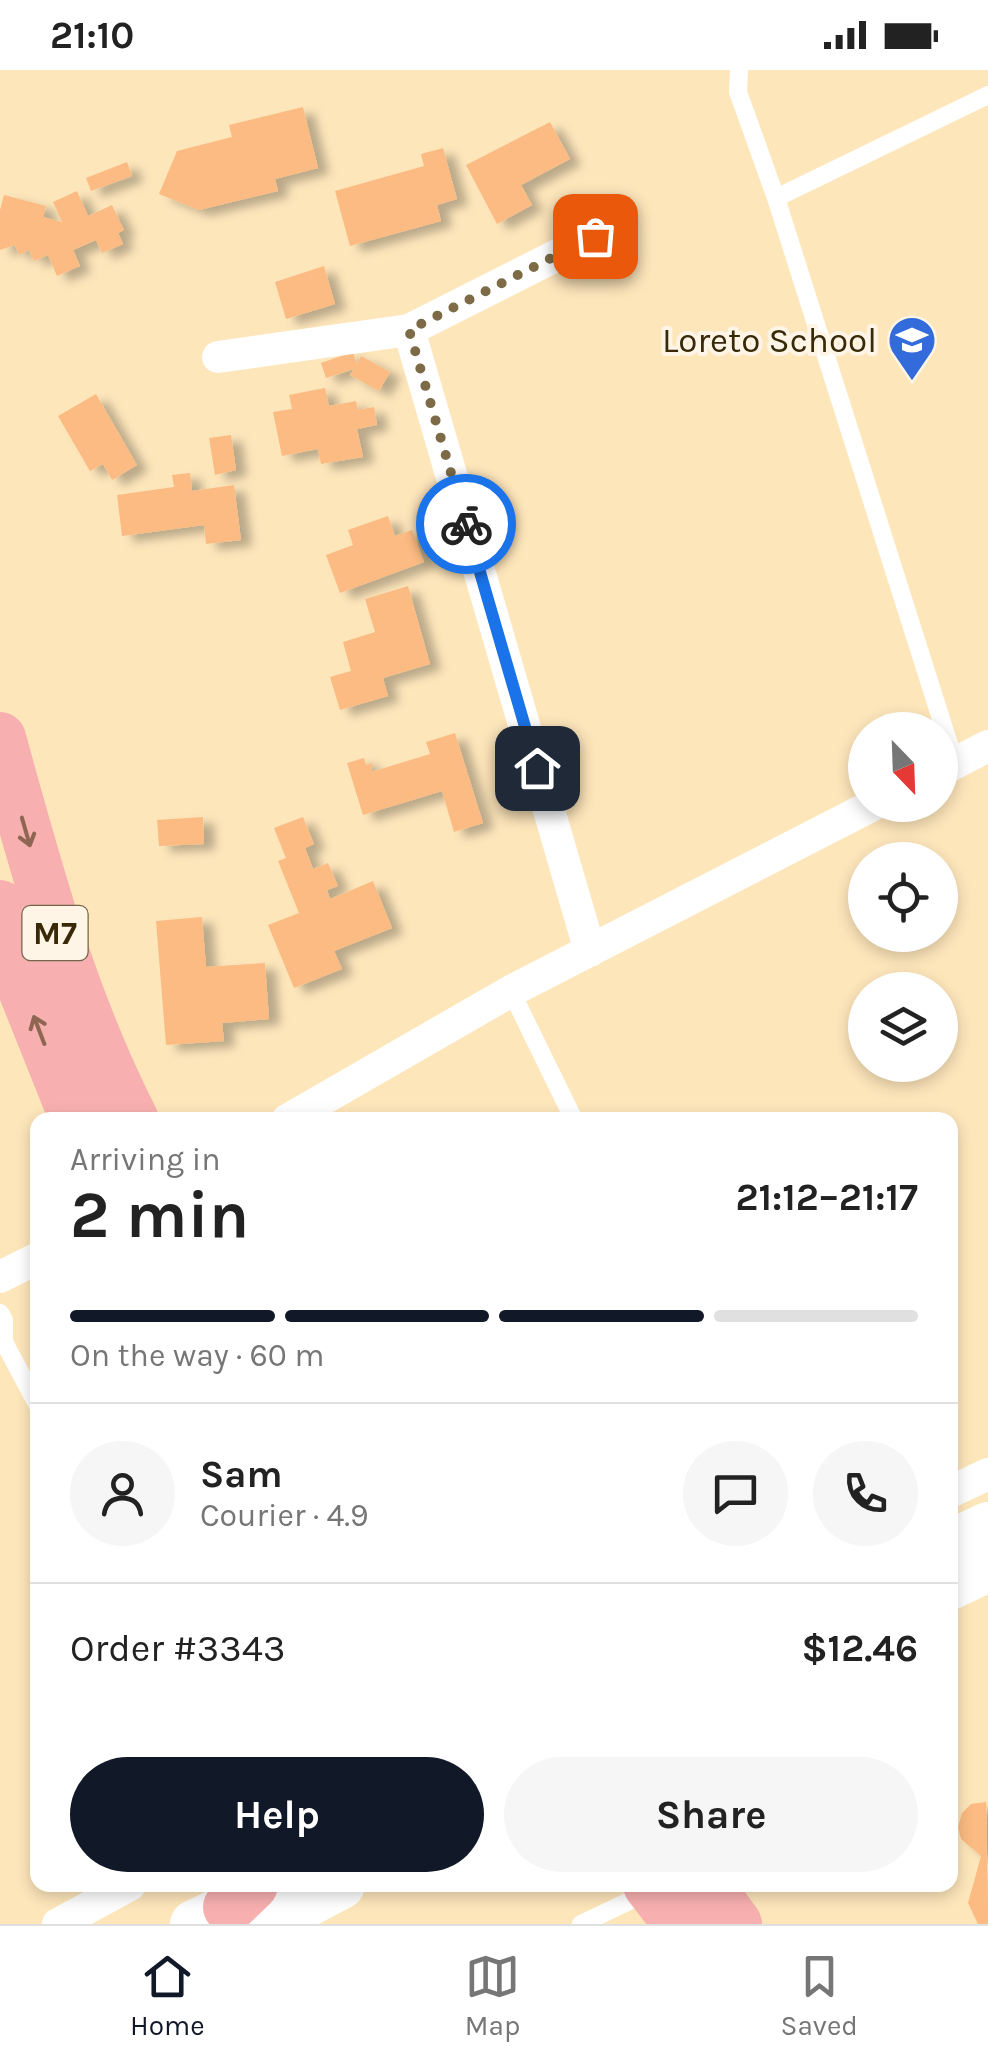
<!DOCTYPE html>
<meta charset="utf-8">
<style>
body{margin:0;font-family:Karla,sans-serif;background:#f6f6f6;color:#222;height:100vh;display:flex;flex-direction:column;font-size:38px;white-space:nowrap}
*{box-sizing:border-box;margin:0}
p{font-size:32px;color:#767676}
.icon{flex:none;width:55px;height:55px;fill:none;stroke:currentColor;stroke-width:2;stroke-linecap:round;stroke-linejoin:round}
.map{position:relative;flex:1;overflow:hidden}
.side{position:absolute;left:30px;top:1042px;width:928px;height:780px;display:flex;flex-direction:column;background:#fff;border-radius:20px;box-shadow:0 5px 15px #0003}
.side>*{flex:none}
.needle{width:65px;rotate:157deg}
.tools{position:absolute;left:848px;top:642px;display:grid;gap:20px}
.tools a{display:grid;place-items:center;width:110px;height:110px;border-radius:50%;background:#fff;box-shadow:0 5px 15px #0003;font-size:50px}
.pin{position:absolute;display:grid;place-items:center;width:85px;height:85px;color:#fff;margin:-42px;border-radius:20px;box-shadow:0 5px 15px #0006}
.courier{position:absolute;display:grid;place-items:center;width:100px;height:100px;margin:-50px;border:8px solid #1a73e8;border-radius:50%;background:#fff;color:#222;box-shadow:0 2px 12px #0007}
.overview em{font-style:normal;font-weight:700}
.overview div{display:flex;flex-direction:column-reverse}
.overview{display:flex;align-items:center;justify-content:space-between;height:170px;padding:0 40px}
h1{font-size:65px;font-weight:700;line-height:75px}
.bar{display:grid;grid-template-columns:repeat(4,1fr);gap:15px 10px;align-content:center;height:120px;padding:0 40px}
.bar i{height:12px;border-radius:8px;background:#e0e0e0}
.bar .on{background:#111827}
.bar p{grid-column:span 4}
.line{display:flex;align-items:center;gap:25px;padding:0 40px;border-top:2px solid #e0e0e0}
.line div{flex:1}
.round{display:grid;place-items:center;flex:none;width:105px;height:105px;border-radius:52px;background:#f6f6f6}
.button{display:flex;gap:20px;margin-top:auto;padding:20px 40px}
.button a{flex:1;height:115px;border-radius:60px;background:#111827;color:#fff;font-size:40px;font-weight:700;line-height:115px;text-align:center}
.button a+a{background:#f6f6f6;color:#222}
.status{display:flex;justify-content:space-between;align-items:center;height:70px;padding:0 50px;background:#fff;direction:ltr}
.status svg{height:28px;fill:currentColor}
.dock{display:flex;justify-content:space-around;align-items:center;height:140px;border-top:2px solid #e0e0e0;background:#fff;font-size:28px;color:#767676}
.dock a{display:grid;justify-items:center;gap:5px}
.dock .on{color:#111827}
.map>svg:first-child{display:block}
.building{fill:#fbbb82;filter:url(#shadow)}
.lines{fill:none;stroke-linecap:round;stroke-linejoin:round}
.lane{stroke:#fff;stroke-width:18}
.street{stroke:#fff;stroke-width:32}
.secondary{stroke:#fff;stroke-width:48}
.primary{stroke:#f7b0af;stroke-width:52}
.oneway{stroke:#8e6653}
.done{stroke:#7d6b47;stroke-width:10;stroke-dasharray:0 18}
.route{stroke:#1a73e8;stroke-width:12}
.labels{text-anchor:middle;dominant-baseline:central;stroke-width:8;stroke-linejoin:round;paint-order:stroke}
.shield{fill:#fef5e7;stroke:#73664b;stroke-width:2.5}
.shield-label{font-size:32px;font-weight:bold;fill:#382908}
.poi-label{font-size:35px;fill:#382908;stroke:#fef5e7;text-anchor:end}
</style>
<div class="status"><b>21:10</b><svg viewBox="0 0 49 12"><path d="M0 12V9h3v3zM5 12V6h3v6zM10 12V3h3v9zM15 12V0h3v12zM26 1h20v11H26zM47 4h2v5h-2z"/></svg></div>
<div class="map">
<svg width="988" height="1854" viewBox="0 0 988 1854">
<defs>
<filter id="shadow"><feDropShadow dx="11" dy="6" stdDeviation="5" flood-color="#0004"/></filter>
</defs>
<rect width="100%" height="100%" fill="#fee6bb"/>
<path class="building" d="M303,37L318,98L275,109L278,121L199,140L159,124L177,81L232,67L229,55Z
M550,52L570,89L521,115L532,135L497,154L466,95Z
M443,78L457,129L437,135L441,151L350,176L335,121L424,96L421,84Z
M127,92L132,106L91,121L86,108Z
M77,121L88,146L112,135L124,160L118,163L123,174L102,183L96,170L73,180L80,196L57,206L48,185L34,191L29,180L19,185L15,175L0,180V140L4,125L46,136L43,147L62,152L53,132Z
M324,196L335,234L286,249L275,212Z
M353,282L357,294L361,286L390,302L379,321L350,305L354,299L326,308L321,293Z
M325,318L329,336L356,331L358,340L374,337L377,355L357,359L363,387L321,394L318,379L282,386L273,342L292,339L289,325Z
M96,324L137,395L112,410L103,394L90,401L58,346Z
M231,365L236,400L215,405L209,368Z
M190,403L192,421L234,415L241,470L206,474L204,455L122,466L117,425L174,417L172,405Z
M388,446L395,466L412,460L424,492L340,523L326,485L353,475L348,460Z
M408,516L430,594L383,608L388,626L340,640L330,607L351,601L343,572L375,562L365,529Z
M455,663L483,753L454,762L442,721L363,745L347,693L364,688L366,695L372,693L371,702L430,684L426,672Z
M203,747L204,774L159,776L157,750Z
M303,747L314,774L305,778L313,799L328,793L338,816L327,820L330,829L373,811L392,858L334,881L342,899L294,918L268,855L299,843L278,791L286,788L274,758Z
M202,847L206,897L265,893L269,949L222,953L224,971L166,975L156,851Z
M986,1732L988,1854H978L968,1833L981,1786L961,1769L958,1757L962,1743L971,1734Z"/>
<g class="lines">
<path class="lane" d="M739,0L738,22L776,128L955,693
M776,128L988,25
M511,921L574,1050
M0,1243L4,1250V1272L38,1336
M581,1854L648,1822"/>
<path class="street" d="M409,260L590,881
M218,287L409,260L595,166
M940,701L988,676
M287,1050L511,921L873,735
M0,1207L38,1188
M950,1422L988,1404
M58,1854L130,1815"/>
<path class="secondary" d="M950,1474L988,1456
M950,1516L988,1498
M194,1854L263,1821
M268,1854L341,1815"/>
<path class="primary" d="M0,668C36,799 71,929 133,1050
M0,836L20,910L76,1050
M649,1815L679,1854
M708,1815L736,1854
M229,1837L252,1815"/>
</g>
<defs><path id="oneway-shaft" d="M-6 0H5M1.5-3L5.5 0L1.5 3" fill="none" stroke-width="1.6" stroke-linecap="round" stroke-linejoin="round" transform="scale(2.5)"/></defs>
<g class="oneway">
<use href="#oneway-shaft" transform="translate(26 762) rotate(74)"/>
<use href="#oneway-shaft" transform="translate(39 960) rotate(-111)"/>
</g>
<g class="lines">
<path class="done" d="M466,454L409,260L595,166"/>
<path class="route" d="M466,454L537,698"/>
</g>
<defs>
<g id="school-pin" transform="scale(2.5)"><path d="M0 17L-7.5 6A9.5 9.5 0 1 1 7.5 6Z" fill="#336bda" stroke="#fef5e7"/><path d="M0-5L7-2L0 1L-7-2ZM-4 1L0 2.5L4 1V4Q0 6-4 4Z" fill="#fff"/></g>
</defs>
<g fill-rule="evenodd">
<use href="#school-pin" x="912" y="270"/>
</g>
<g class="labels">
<rect class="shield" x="22.5" y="836" width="65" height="54" rx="8"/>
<g class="shield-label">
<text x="55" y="863">M7</text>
</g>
<g class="poi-label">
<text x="877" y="270">Loreto School</text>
</g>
</g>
</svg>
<div class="tools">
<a><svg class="needle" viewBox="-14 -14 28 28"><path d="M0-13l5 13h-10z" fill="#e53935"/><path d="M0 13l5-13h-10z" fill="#767676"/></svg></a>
<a><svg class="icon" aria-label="locate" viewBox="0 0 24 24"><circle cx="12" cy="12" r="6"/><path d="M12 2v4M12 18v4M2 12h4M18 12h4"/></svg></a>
<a><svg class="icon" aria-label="layers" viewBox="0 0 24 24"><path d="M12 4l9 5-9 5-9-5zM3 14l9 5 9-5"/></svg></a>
</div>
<div class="pin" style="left:595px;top:166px;background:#ea580c"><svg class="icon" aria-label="bag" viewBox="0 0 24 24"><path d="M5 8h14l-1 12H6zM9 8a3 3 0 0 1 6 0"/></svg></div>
<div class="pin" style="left:537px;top:698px;background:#1f2937"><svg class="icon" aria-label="home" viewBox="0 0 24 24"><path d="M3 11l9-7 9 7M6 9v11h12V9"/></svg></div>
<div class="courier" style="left:466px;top:454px"><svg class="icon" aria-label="bike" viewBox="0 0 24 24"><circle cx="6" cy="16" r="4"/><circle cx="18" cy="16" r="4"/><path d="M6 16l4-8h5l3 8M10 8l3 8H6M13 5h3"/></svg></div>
<section class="side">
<div class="overview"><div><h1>2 min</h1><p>Arriving in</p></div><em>21:12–21:17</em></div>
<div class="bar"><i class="on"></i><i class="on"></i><i class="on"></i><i></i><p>On the way · 60 m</p></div>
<div class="line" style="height:180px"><a class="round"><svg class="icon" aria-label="person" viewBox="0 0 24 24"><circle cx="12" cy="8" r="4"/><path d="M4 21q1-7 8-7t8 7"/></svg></a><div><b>Sam</b><p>Courier · 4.9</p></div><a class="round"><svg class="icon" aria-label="chat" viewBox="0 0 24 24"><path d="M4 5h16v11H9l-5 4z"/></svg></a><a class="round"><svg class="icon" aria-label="phone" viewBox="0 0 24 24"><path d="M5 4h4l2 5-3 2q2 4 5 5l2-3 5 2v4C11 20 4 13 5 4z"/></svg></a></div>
<div class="line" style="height:130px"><div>Order #3343</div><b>$12.46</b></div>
<div class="button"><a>Help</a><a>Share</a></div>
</section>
</div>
<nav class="dock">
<a class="on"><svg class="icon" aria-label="home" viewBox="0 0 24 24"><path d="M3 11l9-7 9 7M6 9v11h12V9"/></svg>Home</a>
<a><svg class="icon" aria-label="map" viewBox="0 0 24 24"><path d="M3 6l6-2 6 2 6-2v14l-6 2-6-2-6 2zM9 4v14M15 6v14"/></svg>Map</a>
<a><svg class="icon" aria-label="saved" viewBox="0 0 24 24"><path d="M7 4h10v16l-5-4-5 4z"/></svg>Saved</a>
</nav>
